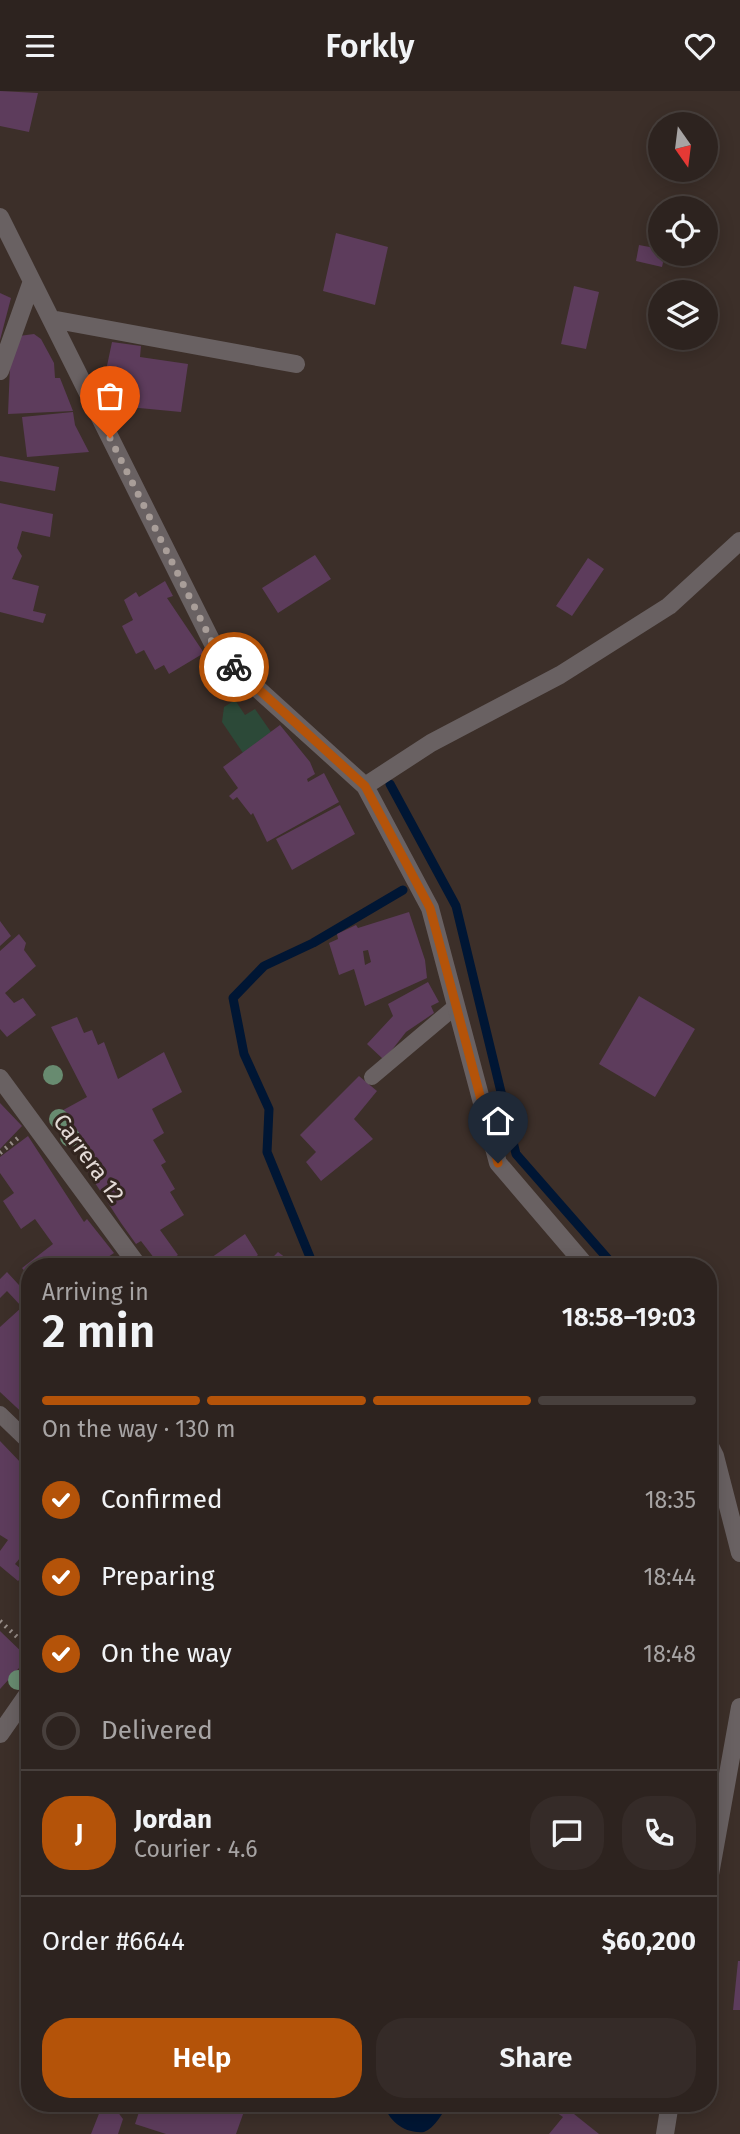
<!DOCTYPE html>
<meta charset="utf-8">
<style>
body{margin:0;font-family:"Fira Sans",sans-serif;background:#352b28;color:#f1f3f6;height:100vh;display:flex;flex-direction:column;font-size:26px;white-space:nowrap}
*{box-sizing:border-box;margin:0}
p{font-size:23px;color:#a7a4a4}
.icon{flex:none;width:38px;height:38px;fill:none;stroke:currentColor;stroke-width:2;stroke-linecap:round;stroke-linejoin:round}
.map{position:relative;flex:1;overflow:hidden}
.drawer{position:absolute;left:21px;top:1167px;width:696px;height:854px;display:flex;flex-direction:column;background:#2d231f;border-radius:28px;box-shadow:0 4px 18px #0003,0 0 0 2px #48403d}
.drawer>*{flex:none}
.needle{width:46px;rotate:166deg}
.tools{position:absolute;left:648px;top:21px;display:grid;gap:14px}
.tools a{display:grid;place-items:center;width:70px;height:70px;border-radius:50%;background:#2d231f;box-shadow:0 4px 18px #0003,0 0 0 2px #48403d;font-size:35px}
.pin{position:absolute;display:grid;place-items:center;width:60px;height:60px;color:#fff;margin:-72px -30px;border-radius:50% 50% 50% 0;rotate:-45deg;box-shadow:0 0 7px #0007}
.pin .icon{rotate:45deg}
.courier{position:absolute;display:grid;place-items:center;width:70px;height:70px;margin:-35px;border:5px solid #b45309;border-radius:50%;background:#fff;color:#222;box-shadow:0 2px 9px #0007}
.summary em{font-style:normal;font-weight:600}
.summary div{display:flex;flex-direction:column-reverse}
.summary{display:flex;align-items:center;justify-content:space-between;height:119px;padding:0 21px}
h1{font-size:46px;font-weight:600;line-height:52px}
.bar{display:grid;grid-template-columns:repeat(4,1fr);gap:10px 7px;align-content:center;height:84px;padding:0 21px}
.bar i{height:9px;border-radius:5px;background:#48403d}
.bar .selected{background:#b45309}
.bar p{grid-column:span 4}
.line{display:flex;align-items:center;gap:18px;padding:0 21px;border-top:2px solid #48403d}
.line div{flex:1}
.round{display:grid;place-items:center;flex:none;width:74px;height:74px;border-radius:28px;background:#352b28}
ol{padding:0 21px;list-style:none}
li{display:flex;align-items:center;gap:21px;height:77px}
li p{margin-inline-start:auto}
li .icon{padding:7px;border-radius:50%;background:#b45309;color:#fff;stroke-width:4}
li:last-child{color:#a7a4a4}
li i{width:38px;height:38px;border:4px solid #48403d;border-radius:50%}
.cta{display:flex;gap:14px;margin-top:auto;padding:14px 21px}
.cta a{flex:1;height:80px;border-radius:28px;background:#b45309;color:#fff;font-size:28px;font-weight:600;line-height:80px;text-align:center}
.cta a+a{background:#352b28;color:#f1f3f6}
header{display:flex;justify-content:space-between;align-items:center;height:91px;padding:0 21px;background:#2d231f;font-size:32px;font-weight:600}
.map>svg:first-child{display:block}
.pitch{fill:#2c4938}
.water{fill:#001634}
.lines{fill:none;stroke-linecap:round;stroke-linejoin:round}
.stream{stroke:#001634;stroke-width:9}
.building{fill:#5d3c5c;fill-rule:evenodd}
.path{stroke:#978d88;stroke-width:4.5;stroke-dasharray:2 5;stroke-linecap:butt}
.lane{stroke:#696162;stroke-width:16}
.street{stroke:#696162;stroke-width:18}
.tree{fill:#688b70}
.done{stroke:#a99e99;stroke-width:7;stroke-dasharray:0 12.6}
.route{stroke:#b45309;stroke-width:9}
.labels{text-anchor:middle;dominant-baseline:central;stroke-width:6;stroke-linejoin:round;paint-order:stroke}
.street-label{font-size:23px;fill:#e3dad6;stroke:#32251f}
</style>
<header><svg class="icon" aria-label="menu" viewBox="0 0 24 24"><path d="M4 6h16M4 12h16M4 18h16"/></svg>Forkly<svg class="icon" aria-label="heart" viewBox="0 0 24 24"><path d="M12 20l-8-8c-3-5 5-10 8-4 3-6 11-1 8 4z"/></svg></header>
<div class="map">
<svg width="740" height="2043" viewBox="0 0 740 2043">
<rect width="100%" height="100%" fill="#3c2f29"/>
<path class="pitch" d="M235,609L245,624L255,618L271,641L243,662L222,631L224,616Z"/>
<path class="water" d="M384,2013V2012L449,2013C442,2022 435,2037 424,2041C404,2043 388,2029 384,2013Z"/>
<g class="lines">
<path class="stream" d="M390,693L456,815L516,1063L615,1176
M314,1176L267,1061L269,1018L244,963L233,907L264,875L313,852L403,799"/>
</g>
<path class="building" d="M0,0L38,2L29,41L0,35Z
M336,142L388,156L375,214L323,200Z
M639,154L660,158V163H665L662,176L636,170Z
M574,195L599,201L586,258L561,253Z
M0,202L11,207L0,249Z
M34,243L41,248L54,272L55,287H60L73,320L8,323L10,275L19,245Z
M112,251L141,255L140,266L188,273L181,321L118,315L104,289Z
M73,321L75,334L89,361L27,366L22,326Z
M0,365L59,376L55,400L0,390Z
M0,412L53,423L50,446L22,440L17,457L22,465L12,488L39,495L33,520L46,523L43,532L0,521Z
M315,464L331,488L278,522L262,497Z
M588,467L604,478L572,525L556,515Z
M165,490L173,505L167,507L204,562L169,583L164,574L155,579L144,559L136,563L122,535L133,529L124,509L136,501L139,506Z
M280,634L310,671L315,683L307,688L308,691L324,682L339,711L267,751L253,722L251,724L237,706L233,709L229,705L238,697L223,676Z
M340,714L355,743L292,779L276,748Z
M409,821L425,869L427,887L365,915L354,878L339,884L329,852L338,848L337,843L356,834L358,837ZM368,859L371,871L365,874L363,860Z
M0,830L11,845L0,855Z
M19,843L26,852L24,859L36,875L5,902L14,912L23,907L36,924L7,946L0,938V860Z
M428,891L439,911L431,915L434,922L406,941L384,969L367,953L393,925L388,913Z
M639,905L695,938L655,1006L599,973Z
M77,926L84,942L92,939L98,954L104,951L118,988L164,961L182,1001L152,1018L164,1042L153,1049L166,1071L161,1074L175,1098L170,1101L184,1124L160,1139L178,1164L161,1176L141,1150L136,1153L121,1132L86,1078L91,1074L83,1059L56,1023L87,1006L51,936Z
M359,985L377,1000L354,1028L373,1048L321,1090L306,1071L316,1061L300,1044Z
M0,1012L22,1035L0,1058Z
M28,1045L84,1131L87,1128L114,1162L105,1168L110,1176H30V1187L22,1177L53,1153L35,1128L21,1138L3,1110L14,1102L0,1082V1066Z
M245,1143L258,1164L243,1176H198Z
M278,1161L294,1173L293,1176H256L264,1167L268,1171Z
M7,1181L30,1206L27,1212L30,1216V1329L0,1301V1236L22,1216L7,1200L0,1207V1188Z
M0,1350L23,1374L30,1368V1475L20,1467L15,1473L26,1482L30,1477V1490L24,1484L18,1490L0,1475V1460L8,1449L0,1444Z
M0,1540L28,1567L0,1598Z
M738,1870H740V1919H733Z
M142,2012H247L236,2043H166L135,2033Z
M543,2012H577L569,2019L599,2043H549L563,2026Z
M102,2015L117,2020L123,2028L118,2043H91Z"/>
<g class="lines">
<path class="path" d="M0,1062L18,1047
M0,1530L30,1558"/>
<path class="lane" d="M372,986L456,915
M0,1323L30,1352"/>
<path class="street" d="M0,126L217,561L365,695L430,817L498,1072L587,1176
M51,228L296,273
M0,280L32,190
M365,695L431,652L560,584L669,515L740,450
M0,987L139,1176
M709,1353L715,1365L740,1462
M0,1643L30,1600
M709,1789L740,1616
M665,2043L670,2012"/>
</g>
<g class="tree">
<circle cx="53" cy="984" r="10"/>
<circle cx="59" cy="1028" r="10"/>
<circle cx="70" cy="1046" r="10"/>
<circle cx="18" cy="1589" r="10"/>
</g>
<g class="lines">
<path class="done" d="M110,347L217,561L234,576"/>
<path class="route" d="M234,576L365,695L430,817L498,1072"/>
</g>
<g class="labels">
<g class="street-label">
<text transform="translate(89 1067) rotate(54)">Carrera 12</text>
</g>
</g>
</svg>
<div class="tools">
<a><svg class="needle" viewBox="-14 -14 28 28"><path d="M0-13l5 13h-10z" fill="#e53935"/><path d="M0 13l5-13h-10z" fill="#a7a4a4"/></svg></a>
<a><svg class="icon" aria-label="locate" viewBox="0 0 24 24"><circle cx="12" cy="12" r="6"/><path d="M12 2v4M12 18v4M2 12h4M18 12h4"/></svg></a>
<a><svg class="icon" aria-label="layers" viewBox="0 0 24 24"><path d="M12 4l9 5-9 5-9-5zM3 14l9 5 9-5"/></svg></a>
</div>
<div class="pin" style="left:110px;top:347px;background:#ea580c"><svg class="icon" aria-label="bag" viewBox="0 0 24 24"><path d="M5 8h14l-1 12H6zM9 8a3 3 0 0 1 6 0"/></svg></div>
<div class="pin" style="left:498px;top:1072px;background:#1f2937"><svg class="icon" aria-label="home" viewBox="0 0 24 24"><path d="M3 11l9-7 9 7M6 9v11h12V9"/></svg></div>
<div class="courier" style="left:234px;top:576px"><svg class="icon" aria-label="bike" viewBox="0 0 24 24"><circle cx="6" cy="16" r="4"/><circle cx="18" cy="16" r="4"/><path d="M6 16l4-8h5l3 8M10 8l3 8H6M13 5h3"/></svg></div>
<section class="drawer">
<div class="summary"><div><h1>2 min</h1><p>Arriving in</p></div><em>18:58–19:03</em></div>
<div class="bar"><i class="selected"></i><i class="selected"></i><i class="selected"></i><i></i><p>On the way · 130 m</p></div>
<ol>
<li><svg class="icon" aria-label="check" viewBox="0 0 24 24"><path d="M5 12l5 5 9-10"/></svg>Confirmed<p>18:35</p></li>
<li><svg class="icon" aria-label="check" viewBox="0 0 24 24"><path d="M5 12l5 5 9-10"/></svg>Preparing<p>18:44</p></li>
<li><svg class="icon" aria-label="check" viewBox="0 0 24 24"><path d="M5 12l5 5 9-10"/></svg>On the way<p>18:48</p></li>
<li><i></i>Delivered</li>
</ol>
<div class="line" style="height:126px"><b class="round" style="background:#b45309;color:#fff">J</b><div><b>Jordan</b><p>Courier · 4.6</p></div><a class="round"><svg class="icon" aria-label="chat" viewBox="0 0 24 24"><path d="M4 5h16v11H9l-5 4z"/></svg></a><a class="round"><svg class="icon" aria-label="phone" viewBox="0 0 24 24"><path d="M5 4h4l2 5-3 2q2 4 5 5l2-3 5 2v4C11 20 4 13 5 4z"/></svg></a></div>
<div class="line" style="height:91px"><div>Order #6644</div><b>$60,200</b></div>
<div class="cta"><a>Help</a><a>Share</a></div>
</section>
</div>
